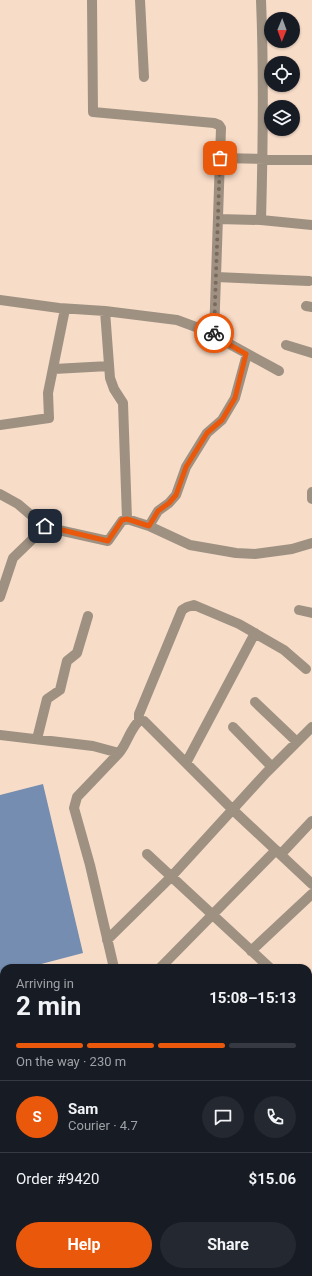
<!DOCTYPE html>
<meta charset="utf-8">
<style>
body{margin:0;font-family:Roboto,sans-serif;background:#242831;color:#f1f3f6;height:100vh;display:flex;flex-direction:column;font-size:15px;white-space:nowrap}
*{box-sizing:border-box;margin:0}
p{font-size:13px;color:#9ea1a6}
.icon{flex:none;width:22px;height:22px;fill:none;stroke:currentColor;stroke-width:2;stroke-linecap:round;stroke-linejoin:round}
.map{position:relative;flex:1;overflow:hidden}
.panel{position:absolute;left:0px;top:964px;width:312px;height:312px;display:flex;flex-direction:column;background:#171b24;border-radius:12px 12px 0 0;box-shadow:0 1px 3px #0004}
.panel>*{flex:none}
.needle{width:26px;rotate:181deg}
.controls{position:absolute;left:264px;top:12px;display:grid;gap:8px}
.controls a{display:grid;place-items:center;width:36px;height:36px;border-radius:50%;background:#171b24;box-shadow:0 1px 3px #0004;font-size:20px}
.pin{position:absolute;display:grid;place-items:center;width:34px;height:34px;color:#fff;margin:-17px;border-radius:8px;box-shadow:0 2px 6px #0006}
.courier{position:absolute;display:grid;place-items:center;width:40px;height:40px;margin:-20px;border:3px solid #ea580c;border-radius:50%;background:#fff;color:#222;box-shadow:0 1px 5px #0007}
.overview em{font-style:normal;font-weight:700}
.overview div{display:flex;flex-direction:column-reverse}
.overview{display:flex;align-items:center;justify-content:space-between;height:68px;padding:0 16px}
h1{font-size:26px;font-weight:700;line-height:30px}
.bar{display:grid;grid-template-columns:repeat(4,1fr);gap:6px 4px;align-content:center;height:48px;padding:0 16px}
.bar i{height:5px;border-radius:3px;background:#363941}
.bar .current{background:#ea580c}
.bar p{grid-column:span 4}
.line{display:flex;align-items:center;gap:10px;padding:0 16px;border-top:1px solid #363941}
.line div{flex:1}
.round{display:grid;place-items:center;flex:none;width:42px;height:42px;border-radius:21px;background:#242831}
.primary-button{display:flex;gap:8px;margin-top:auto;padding:8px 16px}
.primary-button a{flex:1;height:46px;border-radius:24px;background:#ea580c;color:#fff;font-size:16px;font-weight:700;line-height:46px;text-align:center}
.primary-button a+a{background:#242831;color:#f1f3f6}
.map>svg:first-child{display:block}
.water{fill:#748db0}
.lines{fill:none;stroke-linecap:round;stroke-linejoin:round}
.minor{stroke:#9f9182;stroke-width:10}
.done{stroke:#7a695d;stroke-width:4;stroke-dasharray:0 7.2}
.route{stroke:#ea580c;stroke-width:5}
</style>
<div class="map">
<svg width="312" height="1276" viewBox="0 0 312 1276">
<rect width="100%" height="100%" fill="#f7dcc8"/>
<path class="water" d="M43,784L83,953L26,968H4V974L0,975V795Z
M0,1127L4,1138V1250L0,1251Z"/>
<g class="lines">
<path class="minor" d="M92,0L93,112L214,123L219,125L221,128L214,336
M140,0L144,77
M261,0C264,73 263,147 261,220
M220,158L312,160
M218,219L261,220L312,225
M216,277L309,281
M0,300L59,308L105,311L177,320L204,330L279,371
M306,306L312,307
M105,311L110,378L114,389L123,403L127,519
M286,345L312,353
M54,369L109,366
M0,425L49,418L48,393L65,309
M312,492V499
M0,494L18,504L45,527L108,541L122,521L127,519L149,526L190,545L236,553L255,554L292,549L312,543
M149,526L158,511L169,503L176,495L186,467L207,433L222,420L235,398L247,354
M0,597L13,558L45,527
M299,610L312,613
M255,702L297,742
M139,721V714L182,610L187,607L194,605L239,624L284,650L306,669
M233,727L272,767
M0,735L93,746L119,753L77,797L74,808L90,865L114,968
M37,739L47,699L60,690L67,661L77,653L88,616
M119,753C127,744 130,729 139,721H144L233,810L312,884
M186,763L255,633
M147,854L270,968
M281,854L312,821
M107,940L171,877L266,773L312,727
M251,951L312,894
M160,968L276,850
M308,1003L312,1007
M308,1033L312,1030
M308,1122L312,1119
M308,1166L312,1163
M308,1229L312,1226
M290,1272L294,1276
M57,1276L58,1272
M163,1276L169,1272
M231,1276L236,1272"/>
</g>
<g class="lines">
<path class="done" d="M214,333L220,158"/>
<path class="route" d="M45,526L108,541L122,520L127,519L149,526L158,511L169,503L176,495L186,467L207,433L222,420L235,398L246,354L214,336V333"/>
</g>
</svg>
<div class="controls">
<a><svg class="needle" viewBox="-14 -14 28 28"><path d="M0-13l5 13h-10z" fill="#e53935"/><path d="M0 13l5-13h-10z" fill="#9ea1a6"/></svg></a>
<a><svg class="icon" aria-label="locate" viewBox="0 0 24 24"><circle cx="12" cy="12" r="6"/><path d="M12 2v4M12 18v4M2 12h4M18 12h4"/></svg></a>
<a><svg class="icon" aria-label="layers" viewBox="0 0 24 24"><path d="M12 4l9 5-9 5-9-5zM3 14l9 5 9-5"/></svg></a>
</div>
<div class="pin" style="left:220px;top:158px;background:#ea580c"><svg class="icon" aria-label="bag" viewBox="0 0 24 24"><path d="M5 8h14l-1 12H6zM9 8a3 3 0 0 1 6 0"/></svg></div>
<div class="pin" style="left:45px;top:526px;background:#1f2937"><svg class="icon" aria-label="home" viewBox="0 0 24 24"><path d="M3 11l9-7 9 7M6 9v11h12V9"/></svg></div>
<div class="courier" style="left:214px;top:333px"><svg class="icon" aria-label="bike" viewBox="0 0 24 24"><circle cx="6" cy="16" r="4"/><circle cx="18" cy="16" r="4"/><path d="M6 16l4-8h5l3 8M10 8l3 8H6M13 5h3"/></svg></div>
<section class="panel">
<div class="overview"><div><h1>2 min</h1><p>Arriving in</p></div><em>15:08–15:13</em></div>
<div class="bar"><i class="current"></i><i class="current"></i><i class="current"></i><i></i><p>On the way · 230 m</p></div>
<div class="line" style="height:72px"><b class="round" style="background:#ea580c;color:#fff">S</b><div><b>Sam</b><p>Courier · 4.7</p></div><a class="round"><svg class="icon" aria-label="chat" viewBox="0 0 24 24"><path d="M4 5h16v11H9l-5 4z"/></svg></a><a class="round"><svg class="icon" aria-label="phone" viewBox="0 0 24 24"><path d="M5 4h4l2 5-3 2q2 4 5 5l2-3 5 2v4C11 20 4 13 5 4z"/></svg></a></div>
<div class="line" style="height:52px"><div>Order #9420</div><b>$15.06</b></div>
<div class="primary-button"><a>Help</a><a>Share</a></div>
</section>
</div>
